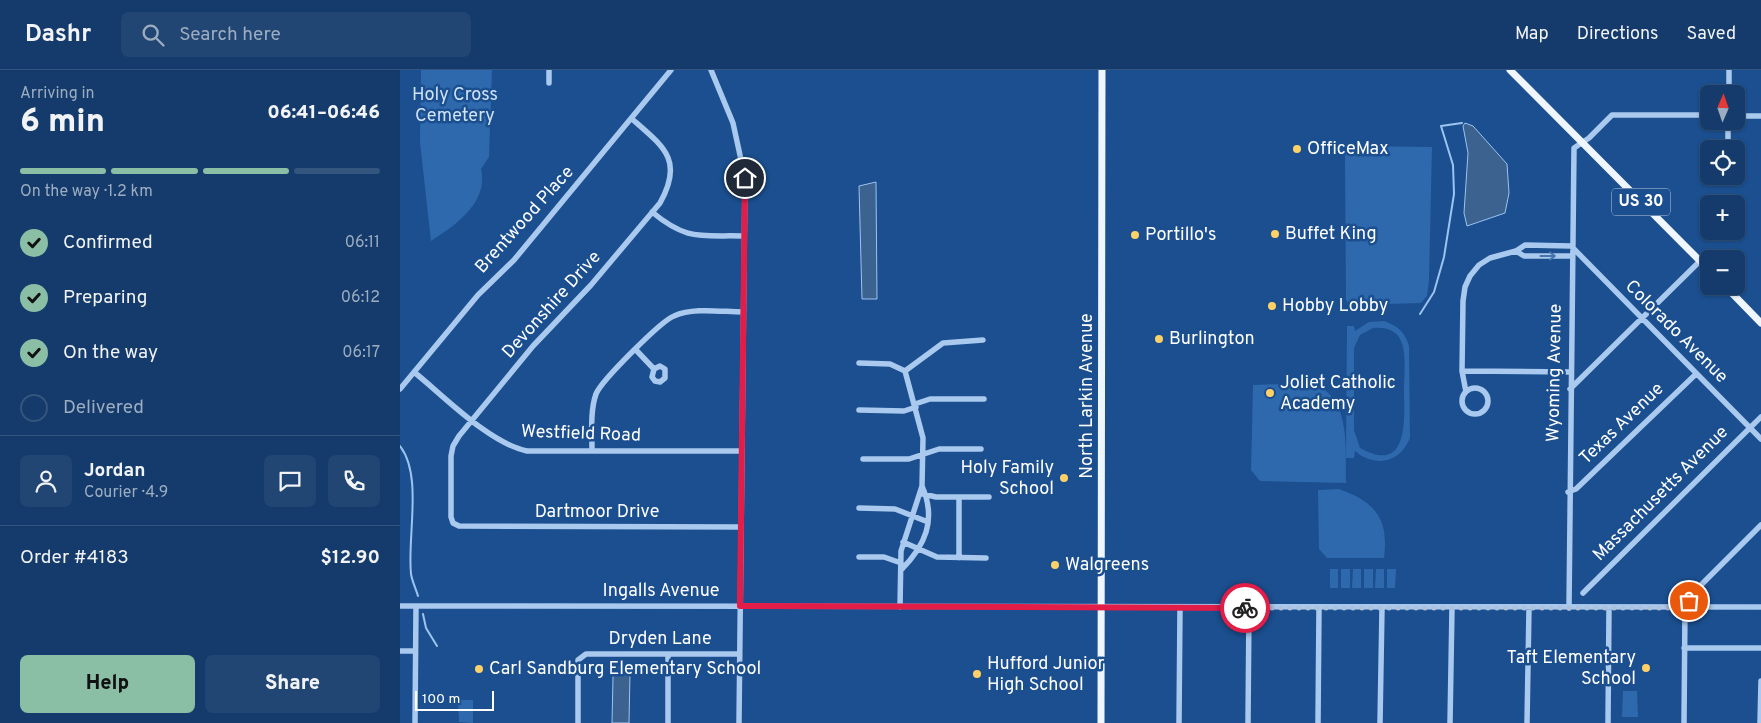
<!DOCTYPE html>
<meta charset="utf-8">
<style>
body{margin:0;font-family:Overpass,sans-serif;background:#214673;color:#f1f3f6;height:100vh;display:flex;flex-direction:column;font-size:19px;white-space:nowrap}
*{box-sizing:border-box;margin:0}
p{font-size:16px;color:#9dadc1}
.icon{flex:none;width:28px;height:28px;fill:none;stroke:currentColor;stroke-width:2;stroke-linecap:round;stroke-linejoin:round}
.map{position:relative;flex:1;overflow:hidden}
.panel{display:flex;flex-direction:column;background:#143b6b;width:400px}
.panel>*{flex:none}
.needle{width:32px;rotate:2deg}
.tools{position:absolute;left:1300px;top:15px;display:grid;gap:10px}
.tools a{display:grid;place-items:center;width:45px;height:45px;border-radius:8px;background:#143b6b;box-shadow:0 1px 4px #0004,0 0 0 1px #33557e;font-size:25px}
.scale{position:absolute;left:15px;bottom:12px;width:79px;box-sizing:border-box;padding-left:5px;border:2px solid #fff;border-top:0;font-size:14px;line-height:18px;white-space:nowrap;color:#fff;-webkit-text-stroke:4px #1b4f8f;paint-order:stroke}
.pin{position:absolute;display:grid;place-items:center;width:42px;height:42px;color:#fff;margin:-21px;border:2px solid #fff;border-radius:50%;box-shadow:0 1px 5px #0007}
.courier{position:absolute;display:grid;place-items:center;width:50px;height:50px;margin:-25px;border:4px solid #e11d48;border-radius:50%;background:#fff;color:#222;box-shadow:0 1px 6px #0007}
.head em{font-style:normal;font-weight:800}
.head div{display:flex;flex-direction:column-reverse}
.head{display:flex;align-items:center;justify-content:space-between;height:85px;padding:0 20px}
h1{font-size:32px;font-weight:800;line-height:38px}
.bar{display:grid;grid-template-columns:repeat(4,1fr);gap:8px 5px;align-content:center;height:60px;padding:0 20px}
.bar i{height:6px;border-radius:4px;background:#33557e}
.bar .current{background:#8abfa5}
.bar p{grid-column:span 4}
.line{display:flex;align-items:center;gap:12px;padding:0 20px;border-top:1px solid #33557e}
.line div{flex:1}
.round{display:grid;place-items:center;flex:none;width:52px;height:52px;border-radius:8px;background:#214673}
ol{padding:0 20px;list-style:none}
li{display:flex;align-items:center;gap:15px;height:55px}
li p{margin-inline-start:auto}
li .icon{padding:5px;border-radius:50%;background:#8abfa5;color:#111;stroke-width:4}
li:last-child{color:#9dadc1}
li i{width:28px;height:28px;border:2px solid #33557e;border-radius:50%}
.primary-button{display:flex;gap:10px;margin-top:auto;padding:10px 20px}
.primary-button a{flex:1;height:58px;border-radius:8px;background:#8abfa5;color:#111;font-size:20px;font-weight:800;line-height:58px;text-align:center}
.primary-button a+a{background:#214673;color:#f1f3f6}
header{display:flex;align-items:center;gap:30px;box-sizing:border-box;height:70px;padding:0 25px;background:#143b6b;border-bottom:1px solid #33557e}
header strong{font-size:24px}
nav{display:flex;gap:28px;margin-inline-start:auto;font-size:18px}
.search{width:350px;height:45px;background:#214673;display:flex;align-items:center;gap:12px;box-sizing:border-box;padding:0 18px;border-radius:8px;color:#9dadc1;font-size:19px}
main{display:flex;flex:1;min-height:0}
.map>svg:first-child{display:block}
.green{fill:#2e69ad;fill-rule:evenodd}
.water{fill:#3c6290;stroke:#9cc4f0}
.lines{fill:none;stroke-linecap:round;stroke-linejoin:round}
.stream{stroke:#9cc4f0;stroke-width:2}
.minor{stroke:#a9c9ee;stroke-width:5.5}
.major{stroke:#f0f6ff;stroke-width:7}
.oneway{stroke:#4674ac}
.done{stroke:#afc1d8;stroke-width:5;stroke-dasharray:0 9}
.route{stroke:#e11d48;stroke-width:6}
.poi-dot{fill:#ffd166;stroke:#1b4f8f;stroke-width:2}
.labels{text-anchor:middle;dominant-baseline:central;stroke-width:5;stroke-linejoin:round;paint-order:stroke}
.shield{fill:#1b4f8f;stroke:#bbcadd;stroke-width:1}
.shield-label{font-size:16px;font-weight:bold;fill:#fff}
.park-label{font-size:18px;fill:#cfe3fa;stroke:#1b4f8f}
.poi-label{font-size:18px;fill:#fff;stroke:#1b4f8f;text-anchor:start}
.street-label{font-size:18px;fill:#fff;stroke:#1b4f8f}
</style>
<header>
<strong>Dashr</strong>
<div class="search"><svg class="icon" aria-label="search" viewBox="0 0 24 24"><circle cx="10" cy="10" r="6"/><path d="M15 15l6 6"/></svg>Search here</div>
<nav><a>Map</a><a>Directions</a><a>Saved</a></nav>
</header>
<main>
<section class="panel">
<div class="head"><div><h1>6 min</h1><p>Arriving in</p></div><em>06:41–06:46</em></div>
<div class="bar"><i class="current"></i><i class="current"></i><i class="current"></i><i></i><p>On the way · 1.2 km</p></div>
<ol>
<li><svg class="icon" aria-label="check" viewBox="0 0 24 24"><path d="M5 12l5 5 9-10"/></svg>Confirmed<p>06:11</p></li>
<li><svg class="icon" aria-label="check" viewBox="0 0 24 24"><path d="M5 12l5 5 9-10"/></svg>Preparing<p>06:12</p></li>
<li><svg class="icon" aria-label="check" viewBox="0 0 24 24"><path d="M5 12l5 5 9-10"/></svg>On the way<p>06:17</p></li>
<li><i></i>Delivered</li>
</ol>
<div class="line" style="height:90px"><a class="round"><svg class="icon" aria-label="person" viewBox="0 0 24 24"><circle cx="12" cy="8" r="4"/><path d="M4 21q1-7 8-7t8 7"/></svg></a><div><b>Jordan</b><p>Courier · 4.9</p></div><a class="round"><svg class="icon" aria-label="chat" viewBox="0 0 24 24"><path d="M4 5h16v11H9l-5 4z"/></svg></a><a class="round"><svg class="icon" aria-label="phone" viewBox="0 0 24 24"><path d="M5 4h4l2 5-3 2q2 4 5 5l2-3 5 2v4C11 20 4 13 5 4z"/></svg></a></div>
<div class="line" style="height:65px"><div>Order #4183</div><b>$12.90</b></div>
<div class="primary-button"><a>Help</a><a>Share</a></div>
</section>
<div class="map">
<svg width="1361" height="653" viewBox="0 0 1361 653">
<rect width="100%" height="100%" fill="#1b4f8f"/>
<path class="green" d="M21,0H92L89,87L81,99C89,132 55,156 31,171L20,72Z
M952,76L1032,77L1029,210L1027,226L1021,233L953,235L948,234L946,229L945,83Z
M984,251C997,255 1005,262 1009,276L1010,368C1000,393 975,398 955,381L954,388H946L947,256H954L955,261L969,252ZM973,258C983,257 995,259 1000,269C1007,282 1004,304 1004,319C1004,347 1010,406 960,378L954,360V278L960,265Z
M913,313C952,329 945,378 946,413L860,411L851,400L853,315Z
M939,419C975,432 989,448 984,488H927L919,479L918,420Z
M930,499H938V518H930Z
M941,499H950V518H941Z
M953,499H961V518H952Z
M964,499H973V518H964Z
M976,499H984V518H975Z
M987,499H996L995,518H987Z
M1223,621H1237L1238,647H1222Z
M58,630H73V653L59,652Z"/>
<path class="water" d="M1065,53L1073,56L1107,94L1109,123L1105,143L1067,156L1064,143L1068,83L1063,56Z
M476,112L477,229H462L459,116Z
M221,597L227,598L230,602L229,653H212L213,607L215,599Z"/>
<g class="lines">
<path class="stream" d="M1020,244L1034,222L1044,187L1054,124L1053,95L1041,56L1062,53
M0,376C23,405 7,468 11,504C12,511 16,519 18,526
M23,544L26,558L37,576"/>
<path class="minor" d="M311,0L333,53L345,108L339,653
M149,13V0
M1329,24V0
M1336,46H1361
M232,49C264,77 284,90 260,133L191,215L133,276L59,366L53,376L51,386V447L53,453L59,456L341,457
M1328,78V51
M252,142C287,171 300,165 343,166
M1116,181L1124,186H1171
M236,280L254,299L252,307L255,311L260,312L265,308V299L260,296L254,299
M459,293L490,294L505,301
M505,301L523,368L522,416
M505,301L543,273L583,270
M1062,301L1170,302
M14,302C45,327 89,373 127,381H342
M1062 331a13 13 0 1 1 26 0a13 13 0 1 1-26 0Z
M0,319L78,225L114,190L271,0
M1170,319L1300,191
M1066,322L1062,301L1063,231L1065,217L1070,206L1079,195L1090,188L1116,181L1125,175L1171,176L1361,369
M515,334L530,329H584
M459,340L504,341L516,337
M192,381C192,363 190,341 196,324C201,311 261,251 274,246C294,237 322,242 343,242
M463,389H509L539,379H581
M1168,422L1176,419L1296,304
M523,424L536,427H589
M459,438L495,439L528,452
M503,472L537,487L586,488
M459,487H484L501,493
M559,488V427
M1183,523L1361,347
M0,536L1361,537
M500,537L501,481L522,416C537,450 525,476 501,500
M1169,538L1174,78L1189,68L1212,45H1309
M1284,578H1361
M0,581H15
M15,653L16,536
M178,653V590L186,584H339
M268,653V584
M779,653L780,537
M848,653L849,538
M918,653L919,538
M980,653L982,538
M1050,653L1052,538
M1127,653L1129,538
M1208,653L1209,538
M1284,653L1285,538L1292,524L1361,455
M1360,653L1361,611"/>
<path class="major" d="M1110,0L1309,200
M1325,216L1361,253
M701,653L702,0"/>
</g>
<defs><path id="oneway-shaft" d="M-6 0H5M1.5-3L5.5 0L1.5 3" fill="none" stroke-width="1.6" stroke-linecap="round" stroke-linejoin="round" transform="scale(1.25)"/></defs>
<use class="oneway" href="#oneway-shaft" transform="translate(1148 186)"/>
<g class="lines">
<path class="done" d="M845,538H1285L1289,531"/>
<path class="route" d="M345,108L340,536L845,538"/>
</g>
<g class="poi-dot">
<circle cx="897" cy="79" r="5"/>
<circle cx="875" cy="164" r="5"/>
<circle cx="735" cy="165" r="5"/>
<circle cx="872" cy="236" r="5"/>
<circle cx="759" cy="269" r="5"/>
<circle cx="870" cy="323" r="5"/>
<circle cx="664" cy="408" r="5"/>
<circle cx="655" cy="495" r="5"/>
<circle cx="1246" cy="598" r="5"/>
<circle cx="79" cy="599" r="5"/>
<circle cx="577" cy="604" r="5"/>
</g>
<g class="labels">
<rect class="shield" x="1212" y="118.5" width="58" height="27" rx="4"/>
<g class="shield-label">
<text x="1241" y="132">US 30</text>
</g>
<g class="park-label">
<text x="55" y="25">Holy Cross<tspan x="55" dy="21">Cemetery</tspan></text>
</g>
<g class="poi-label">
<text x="907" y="79">OfficeMax</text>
<text x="885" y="164">Buffet King</text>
<text x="745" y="165">Portillo's</text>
<text x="882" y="236">Hobby Lobby</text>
<text x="769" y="269">Burlington</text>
<text x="880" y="313">Joliet Catholic<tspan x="880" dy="21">Academy</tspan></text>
<text x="654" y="398" text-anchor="end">Holy Family<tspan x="654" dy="21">School</tspan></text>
<text x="665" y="495">Walgreens</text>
<text x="1236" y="588" text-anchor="end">Taft Elementary<tspan x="1236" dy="21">School</tspan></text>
<text x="587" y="594">Hufford Junior<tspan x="587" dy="21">High School</tspan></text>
<text x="89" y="599">Carl Sandburg Elementary School</text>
</g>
<g class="street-label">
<text transform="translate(125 150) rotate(-48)">Brentwood Place</text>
<text transform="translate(152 235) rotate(-48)">Devonshire Drive</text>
<text transform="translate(1276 262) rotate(45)">Colorado Avenue</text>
<text transform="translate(1155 303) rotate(-89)">Wyoming Avenue</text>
<text transform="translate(687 326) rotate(-90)">North Larkin Avenue</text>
<text transform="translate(1222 354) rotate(-44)">Texas Avenue</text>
<text transform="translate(181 364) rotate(2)">Westfield Road</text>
<text transform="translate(1261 424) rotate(-45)">Massachusetts Avenue</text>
<text x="197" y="442">Dartmoor Drive</text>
<text x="261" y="521">Ingalls Avenue</text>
<text x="260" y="569">Dryden Lane</text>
</g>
</g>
</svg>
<div class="tools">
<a><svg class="needle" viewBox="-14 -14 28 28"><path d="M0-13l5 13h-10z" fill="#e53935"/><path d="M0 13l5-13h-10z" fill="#9dadc1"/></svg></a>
<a><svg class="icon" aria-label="locate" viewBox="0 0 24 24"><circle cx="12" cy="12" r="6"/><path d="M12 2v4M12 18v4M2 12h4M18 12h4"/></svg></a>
<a>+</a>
<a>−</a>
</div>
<div class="scale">100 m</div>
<div class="pin" style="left:1289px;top:531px;background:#ea580c"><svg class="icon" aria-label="bag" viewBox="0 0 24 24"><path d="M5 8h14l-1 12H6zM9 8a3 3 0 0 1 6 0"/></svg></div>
<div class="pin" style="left:345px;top:108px;background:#1f2937"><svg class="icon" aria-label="home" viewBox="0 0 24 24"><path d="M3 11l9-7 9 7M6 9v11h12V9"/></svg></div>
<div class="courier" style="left:845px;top:538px"><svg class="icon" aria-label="bike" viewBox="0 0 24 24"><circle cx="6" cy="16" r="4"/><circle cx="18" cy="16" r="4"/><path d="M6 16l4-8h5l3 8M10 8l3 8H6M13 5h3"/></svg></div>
</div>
</main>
